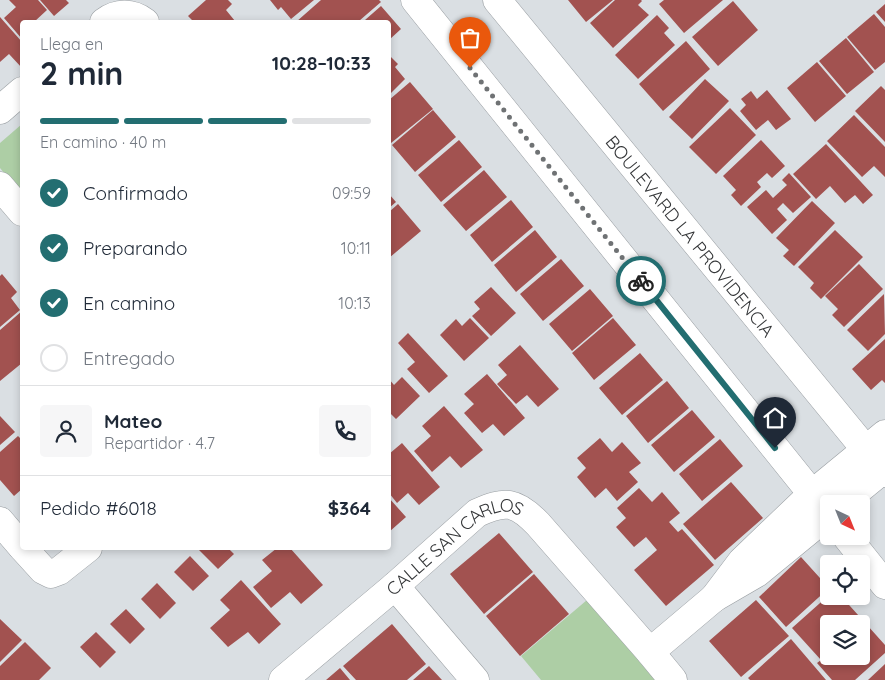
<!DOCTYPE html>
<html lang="es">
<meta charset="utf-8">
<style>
body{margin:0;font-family:Quicksand,sans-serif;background:#f6f6f7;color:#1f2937;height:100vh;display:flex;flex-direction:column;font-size:19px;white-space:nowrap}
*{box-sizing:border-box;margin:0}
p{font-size:16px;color:#747a83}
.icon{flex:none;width:28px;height:28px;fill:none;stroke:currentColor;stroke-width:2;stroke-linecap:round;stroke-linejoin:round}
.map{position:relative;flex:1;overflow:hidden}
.details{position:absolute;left:20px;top:20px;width:371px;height:530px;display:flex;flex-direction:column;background:#fff;border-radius:5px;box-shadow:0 2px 8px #0003}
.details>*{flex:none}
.needle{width:32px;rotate:137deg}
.tools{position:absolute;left:820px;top:495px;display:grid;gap:10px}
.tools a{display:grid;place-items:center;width:50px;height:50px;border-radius:5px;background:#fff;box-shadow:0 2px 8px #0003;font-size:25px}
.pin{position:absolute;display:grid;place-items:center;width:42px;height:42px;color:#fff;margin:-51px -21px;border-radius:50% 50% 50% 0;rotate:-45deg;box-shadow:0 0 5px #0007}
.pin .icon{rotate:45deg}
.courier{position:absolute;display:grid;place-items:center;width:50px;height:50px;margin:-25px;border:4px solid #236e71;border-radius:50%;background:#fff;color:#222;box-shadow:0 1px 6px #0007}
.head em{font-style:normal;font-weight:700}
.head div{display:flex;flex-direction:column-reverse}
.head{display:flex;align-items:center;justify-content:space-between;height:85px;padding:0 20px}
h1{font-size:32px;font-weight:700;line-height:38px}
.bar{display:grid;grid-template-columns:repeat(4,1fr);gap:8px 5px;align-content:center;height:60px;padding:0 20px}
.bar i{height:6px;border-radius:4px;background:#e0e1e3}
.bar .on{background:#236e71}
.bar p{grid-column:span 4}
.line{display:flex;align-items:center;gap:12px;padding:0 20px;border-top:1px solid #e0e1e3}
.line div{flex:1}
.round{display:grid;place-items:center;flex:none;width:52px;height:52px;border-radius:5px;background:#f6f6f7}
ol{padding:0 20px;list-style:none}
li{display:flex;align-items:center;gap:15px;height:55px}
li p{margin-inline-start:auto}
li .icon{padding:5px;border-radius:50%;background:#236e71;color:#fff;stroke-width:4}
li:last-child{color:#747a83}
li i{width:28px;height:28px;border:2px solid #e0e1e3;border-radius:50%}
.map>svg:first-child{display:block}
.green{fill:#adcea5}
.building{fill:#a25250;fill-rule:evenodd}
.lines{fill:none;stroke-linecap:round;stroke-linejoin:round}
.minor-casing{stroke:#9a9fa3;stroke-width:29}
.minor{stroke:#fff;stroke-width:28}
.done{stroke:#6f7274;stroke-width:5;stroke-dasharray:0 9}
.route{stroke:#236e71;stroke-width:6}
.labels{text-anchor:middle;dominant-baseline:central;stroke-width:5;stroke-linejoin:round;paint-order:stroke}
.street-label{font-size:18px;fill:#353739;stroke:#dadfe3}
</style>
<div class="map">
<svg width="885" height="680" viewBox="0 0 885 680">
<rect width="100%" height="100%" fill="#dadfe3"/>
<path class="green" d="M22,124V195L0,168V143Z
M587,600L655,680H541L521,656Z"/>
<path class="building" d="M9,0H38L47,10L34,22H22V39L4,18L16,7Z
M40,0H66L69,3L54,16Z
M206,0H228L232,4L226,10L235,21L234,22H194L188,16Z
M270,0H314L291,19L281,7L278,10Z
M321,0H379L381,2L359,21L361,22H296Z
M568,0H613L586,22Z
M615,0H641L642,1L638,5L649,15L613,48L590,23Z
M664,0H723L684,33L659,4Z
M733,1L758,30L718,66L692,37Z
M885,4V22L876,12Z
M381,6L401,29L389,40V22H367L365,20Z
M874,14L885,27V62L875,70L847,37Z
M657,15L669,28L664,33L675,45L638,79L615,55Z
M0,17L22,42V68L9,54L0,62Z
M846,38L874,72L847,94L819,61Z
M686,41L710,69L663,111L639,84Z
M389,55L398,64L395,67L405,79L389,95Z
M817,62L846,96L815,122L787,88Z
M705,79L729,101L692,139L669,117Z
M410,82L433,109L391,143L389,140V100Z
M881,86L885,90V142L855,111Z
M767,90L791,119L776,130L768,120L756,130L740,111L746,105L741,99L751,91L757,99Z
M730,108L756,135L716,174L689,147Z
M433,110L456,137L415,172L392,145Z
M854,115L885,147V177L874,166L862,177L827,141Z
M459,140L482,167L441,202L418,175Z
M761,140L785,166L772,178L767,173L757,182L761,187L741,206L731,195L736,190L723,176Z
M826,144L873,195L863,204L855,195L845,203L830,186L816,199L793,174Z
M484,170L507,197L466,231L443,205Z
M789,173L811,197L793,213L783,203L777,209L787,220L772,234L747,207L766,190L773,198L787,185L782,180Z
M389,194L396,202L389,208Z
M511,200L533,227L492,262L470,235Z
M812,201L835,223L794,266L783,256L789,250L776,238Z
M398,204L421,231L389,258V212Z
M535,230L557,257L516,292L494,265Z
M835,230L863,257L821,299L810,288L814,283L798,267Z
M561,259L584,286L543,321L520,294Z
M859,264L883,289L844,327L832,315L838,309L825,296Z
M2,274L17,292L11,298L20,310L0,327V276Z
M491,287L516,313L491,336L472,316L480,309L474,302Z
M590,289L613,316L572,351L549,324Z
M884,294L885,334L868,351L847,330Z
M22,311V363L0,381V330Z
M470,318L489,338L464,361L440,335L456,319L462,326Z
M613,318L636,345L594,380L572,353Z
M408,333L448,376L429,393L407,369L415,362L398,343Z
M885,339V383L882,380L871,390L852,369Z
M520,345L559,389L538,407L527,395L516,404L497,384L507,375L498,365Z
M640,353L663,380L622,415L599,388Z
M487,374L525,418L504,436L493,424L482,433L464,413L474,404L464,394Z
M402,377L420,396L396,419L389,412V379L394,385Z
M667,381L689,408L648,443L626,416Z
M444,406L483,450L461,468L450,456L432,472L414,451L431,436L422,426Z
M692,410L715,437L674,472L651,445Z
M0,416L15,432L0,445Z
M18,436L22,440V489L14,496L0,480V452Z
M600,438L612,452L622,442L641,463L629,472L638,482L617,501L606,488L595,498L577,477L586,468L577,458Z
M720,439L743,466L702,501L679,474Z
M402,443L440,487L419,505L408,493L397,503L389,493V454Z
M731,482L763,518L715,560L683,524Z
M639,488L652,502L662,492L680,513L669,522L678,532L682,529L714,565L666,606L634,570L657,550L646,537L634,547L616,527L626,518L617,508Z
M389,498L406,517L389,532Z
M499,533L533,572L484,614L450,574Z
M200,548H228L234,554L218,569L198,549Z
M277,548H290L323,585L301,604L290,592L271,608L253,587L272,571L262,560Z
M190,556L209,576L193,591L174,572Z
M801,557L829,588L786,627L759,597Z
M534,574L569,614L520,656L486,616Z
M241,580L281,624L259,644L248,632L228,647L210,628L230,610L220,600Z
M157,583L176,603L160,619L141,599Z
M829,595V596H841L885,645V653L855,680H832L817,663L821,660L792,628ZM829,624H861V656H829Z
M756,600L789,636L741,677L709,641Z
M126,609L145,629L130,644L110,624Z
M0,619L22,640L0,662Z
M392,624L426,664L407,680H356L343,666Z
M96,632L116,652L100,668L80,647Z
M791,639L826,680H750L748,678Z
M25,642L51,668L39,680H0V666Z
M885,664V680H868Z
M429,666L442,680H413Z
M340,668L350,680H326Z"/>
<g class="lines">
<g class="minor-casing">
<g id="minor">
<path d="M415,0L829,515"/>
<path id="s1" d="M497,0L885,473"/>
<path d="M104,22C117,12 132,12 145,22"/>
<path d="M0,110L22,91"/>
<path d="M0,186L22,212"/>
<path d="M841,504L885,468"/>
<path d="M0,521L22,547"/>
<path d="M846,536L885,585"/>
<path d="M23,548L43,570L51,574L59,571L88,548"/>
<path d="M395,586L475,680"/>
<path d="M714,598L742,561L812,494L885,434"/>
<path d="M650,652L714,598L757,573L829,514"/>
<path id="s2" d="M283,680L395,586L477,513C505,500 516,501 538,524L650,652L673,680"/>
</g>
</g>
<use href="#minor" class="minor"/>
</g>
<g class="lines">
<path class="done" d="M470,68L641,281"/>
<path class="route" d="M641,281L775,448"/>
</g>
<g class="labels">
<g class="street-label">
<text stroke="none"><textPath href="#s1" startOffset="305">BOULEVARD LA PROVIDENCIA</textPath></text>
<text stroke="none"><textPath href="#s2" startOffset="221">CALLE SAN CARLOS</textPath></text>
</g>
</g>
</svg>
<div class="tools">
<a><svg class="needle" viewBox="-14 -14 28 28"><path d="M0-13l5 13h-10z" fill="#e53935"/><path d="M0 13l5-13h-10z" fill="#747a83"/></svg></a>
<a><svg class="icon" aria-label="locate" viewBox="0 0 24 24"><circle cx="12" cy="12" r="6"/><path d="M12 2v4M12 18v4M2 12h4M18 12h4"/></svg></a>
<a><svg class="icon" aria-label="layers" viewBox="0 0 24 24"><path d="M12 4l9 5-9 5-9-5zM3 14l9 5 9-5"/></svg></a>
</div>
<div class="pin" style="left:470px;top:68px;background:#ea580c"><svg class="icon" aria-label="bag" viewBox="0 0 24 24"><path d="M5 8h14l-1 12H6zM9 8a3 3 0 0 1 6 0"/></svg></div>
<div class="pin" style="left:775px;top:448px;background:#1f2937"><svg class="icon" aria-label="home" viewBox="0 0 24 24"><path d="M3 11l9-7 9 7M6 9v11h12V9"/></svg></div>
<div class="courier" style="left:641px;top:281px"><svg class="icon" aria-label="bike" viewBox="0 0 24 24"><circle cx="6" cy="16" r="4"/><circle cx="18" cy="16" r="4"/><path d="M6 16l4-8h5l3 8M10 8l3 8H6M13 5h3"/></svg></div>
<section class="details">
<div class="head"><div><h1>2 min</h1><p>Llega en</p></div><em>10:28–10:33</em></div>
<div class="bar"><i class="on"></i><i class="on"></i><i class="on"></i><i></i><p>En camino · 40 m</p></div>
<ol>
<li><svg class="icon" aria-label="check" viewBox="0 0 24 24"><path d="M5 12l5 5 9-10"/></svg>Confirmado<p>09:59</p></li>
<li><svg class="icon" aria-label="check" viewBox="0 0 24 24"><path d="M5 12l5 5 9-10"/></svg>Preparando<p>10:11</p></li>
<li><svg class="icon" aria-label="check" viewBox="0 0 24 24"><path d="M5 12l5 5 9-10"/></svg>En camino<p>10:13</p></li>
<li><i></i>Entregado</li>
</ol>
<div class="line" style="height:90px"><a class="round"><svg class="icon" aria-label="person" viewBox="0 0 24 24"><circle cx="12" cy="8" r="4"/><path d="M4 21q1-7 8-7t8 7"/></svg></a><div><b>Mateo</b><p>Repartidor · 4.7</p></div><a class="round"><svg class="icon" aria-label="phone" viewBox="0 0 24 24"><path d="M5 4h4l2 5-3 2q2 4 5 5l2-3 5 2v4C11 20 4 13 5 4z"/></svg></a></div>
<div class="line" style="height:65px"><div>Pedido #6018</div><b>$364</b></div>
</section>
</div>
